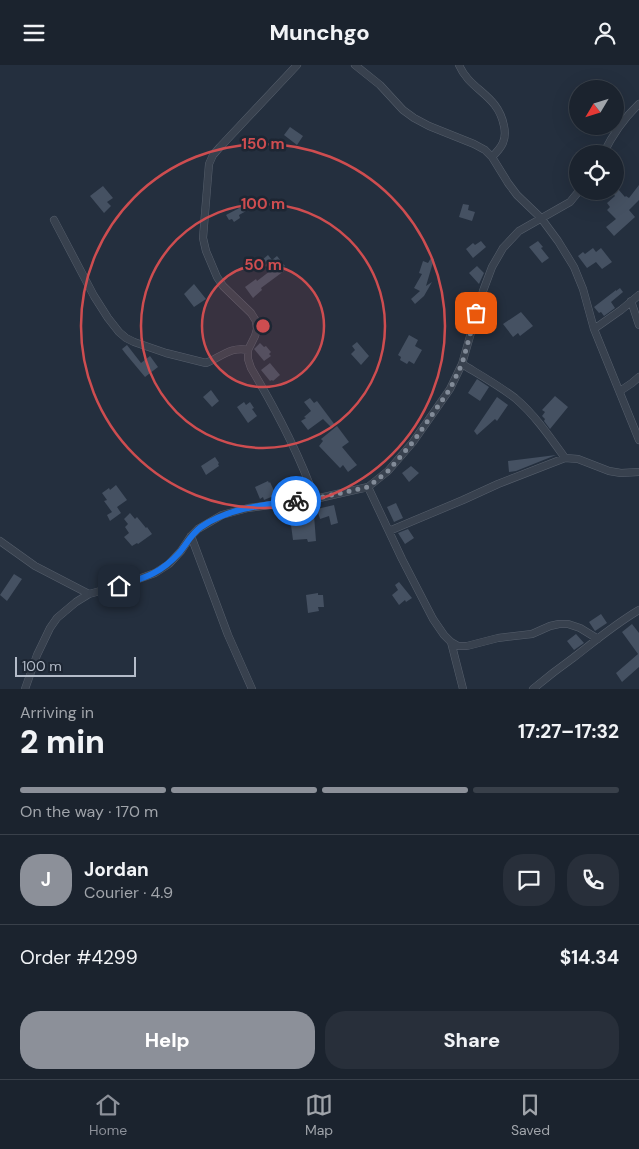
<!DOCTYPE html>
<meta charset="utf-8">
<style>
body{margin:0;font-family:"DM Sans",sans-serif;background:#282f3a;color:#f1f3f6;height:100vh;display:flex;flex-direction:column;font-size:19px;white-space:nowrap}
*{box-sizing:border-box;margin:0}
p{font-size:16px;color:#a0a4aa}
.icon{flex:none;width:28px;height:28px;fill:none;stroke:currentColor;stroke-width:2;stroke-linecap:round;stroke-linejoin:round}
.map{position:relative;height:624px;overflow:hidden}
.panel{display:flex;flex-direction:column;background:#1b232e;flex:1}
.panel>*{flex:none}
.needle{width:32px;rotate:232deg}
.tools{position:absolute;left:569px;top:15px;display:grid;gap:10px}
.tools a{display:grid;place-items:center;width:55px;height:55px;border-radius:50%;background:#1b232e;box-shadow:0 5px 20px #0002,0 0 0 1px #39404a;font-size:25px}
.scale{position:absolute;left:15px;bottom:12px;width:121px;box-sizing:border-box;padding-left:5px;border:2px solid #b4bcc9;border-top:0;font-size:14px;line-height:18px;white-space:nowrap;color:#b4bcc9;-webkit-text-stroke:4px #1d2633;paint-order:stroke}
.pin{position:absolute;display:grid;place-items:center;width:42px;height:42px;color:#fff;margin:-21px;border-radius:10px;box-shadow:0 2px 8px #0006}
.courier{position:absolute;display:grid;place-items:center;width:50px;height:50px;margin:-25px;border:4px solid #1a73e8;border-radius:50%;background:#fff;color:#222;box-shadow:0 1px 6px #0007}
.summary em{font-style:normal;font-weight:800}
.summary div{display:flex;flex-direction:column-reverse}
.summary{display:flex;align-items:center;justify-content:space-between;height:85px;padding:0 20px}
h1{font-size:32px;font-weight:800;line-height:38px}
.bar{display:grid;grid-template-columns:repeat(4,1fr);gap:8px 5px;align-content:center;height:60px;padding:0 20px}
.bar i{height:6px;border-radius:4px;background:#39404a}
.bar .active{background:#8c9099}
.bar p{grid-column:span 4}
.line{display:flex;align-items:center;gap:12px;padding:0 20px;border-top:1px solid #39404a}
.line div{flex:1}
.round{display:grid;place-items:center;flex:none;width:52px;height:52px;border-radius:20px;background:#282f3a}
.action{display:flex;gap:10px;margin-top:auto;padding:10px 20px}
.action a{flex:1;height:58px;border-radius:20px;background:#8c9099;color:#fff;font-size:20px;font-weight:800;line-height:58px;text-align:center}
.action a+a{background:#282f3a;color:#f1f3f6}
header{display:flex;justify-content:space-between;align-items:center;height:65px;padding:0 20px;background:#1b232e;font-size:22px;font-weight:800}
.tab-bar{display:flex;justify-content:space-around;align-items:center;height:70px;border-top:1px solid #39404a;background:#1b232e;font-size:14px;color:#a0a4aa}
.tab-bar a{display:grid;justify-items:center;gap:2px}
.tab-bar .active{color:#8c9099}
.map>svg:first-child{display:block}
.building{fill:#455162}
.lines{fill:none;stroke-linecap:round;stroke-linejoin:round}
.street-casing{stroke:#565f6c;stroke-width:8}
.street{stroke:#38414e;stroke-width:7}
.done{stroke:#828b98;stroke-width:5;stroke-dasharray:0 9}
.route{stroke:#1a73e8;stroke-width:6}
.ring{fill:none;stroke:#ce4d50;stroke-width:2.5}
.centre{fill:#ce4d50;stroke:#1d2633;stroke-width:2.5}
.ring-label{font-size:15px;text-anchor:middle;font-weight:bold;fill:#ce4d50;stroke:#1d2633;stroke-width:5;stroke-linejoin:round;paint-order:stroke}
</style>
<header><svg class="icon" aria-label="menu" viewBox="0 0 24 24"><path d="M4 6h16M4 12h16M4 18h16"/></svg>Munchgo<svg class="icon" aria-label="person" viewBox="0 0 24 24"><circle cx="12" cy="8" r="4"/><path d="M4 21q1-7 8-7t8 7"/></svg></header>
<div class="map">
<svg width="639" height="624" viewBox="0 0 639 624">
<rect width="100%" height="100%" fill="#242f3e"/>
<path class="building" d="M290,62L303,71L297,80L284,70Z
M639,120V135L629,145L635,152L614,171L606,162L616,154L607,145L610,142L607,138L615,131L613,128L618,124L625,132L626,131L629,133Z
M103,121L113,133L107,137L111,141L104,148L90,131Z
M463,139L469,140L468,145L475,147L472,156L459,152Z
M245,140L248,145L239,150L240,153L234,157L232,154L229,155L226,150Z
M481,176L486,182L473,193L466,184L473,178L475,180Z
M538,176L543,182L541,183L549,193L542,198L529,182Z
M593,183L596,187L601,183L612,197L602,204L596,197L587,203L578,191L583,187L585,189Z
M268,190L272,195L277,191L285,201L282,203L284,206L261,223L262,225L253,233L245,222L256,214L257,216L270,206L262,195Z
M431,193L434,194L426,221L432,217L424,231L415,239L411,234L420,226L414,223L422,209L419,208L423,196L428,198Z
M477,201L484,208L479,219L469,208Z
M194,219L206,234L194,242L184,229Z
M620,223L623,227L611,237L615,243L604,251L601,247L599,248L594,242L616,225V226Z
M521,247L533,261L520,271L518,268L513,272L503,259Z
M409,270L418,275L415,281L422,285L414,299L409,296L407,299L400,295L401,292L398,290Z
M357,277L369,291L361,300L351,289L355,285L352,281Z
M260,278L264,282L266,281L271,287L269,289L271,291L264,296L254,284Z
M127,280L141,298L150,291L158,302L145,312L125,288L122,284Z
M270,298L280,310L273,316L272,315L270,316L261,305Z
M477,314L489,322L480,336L468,328Z
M211,325L219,336L212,342L203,332Z
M555,331L568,342L550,364L544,356L545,354L542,351L545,347L542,345Z
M497,332L508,340L497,356L495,354L477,370L474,366Z
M310,333L314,338L317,336L335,360L332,363L323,354L308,365L301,356L306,353L304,352L311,346L304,337Z
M244,337L246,340L250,337L254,343L252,344L257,351L248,358L237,342Z
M337,361L349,377L342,382L357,400L348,407L343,400L340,403L319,381L323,376L321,374Z
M556,390L516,406L509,407L508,396Z
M215,392L219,398L218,399L219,401L206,410L201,401Z
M411,401L419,408L409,417L402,408Z
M268,416L269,418L270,417L276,430L264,435L263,432L260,434L255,422Z
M116,420L127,435L117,442L121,448L110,456L107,450L112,447L104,436L107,435L102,428L109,423L110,425Z
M396,438L403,453L394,457L387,442Z
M334,440L338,458L331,460L329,451L320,454L317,444Z
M130,448L135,454L137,452L146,463L147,462L152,469L138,479L137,478L132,481L124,472L129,468L125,462L128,459L124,454Z
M314,450L316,476L308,477L307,474L293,475L291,460H297L296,455L303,454V451Z
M408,464L414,473L405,479L398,468Z
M14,509L22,514L7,536L0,530Z
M399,517L412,533L406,537L405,535L399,540L392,530L398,525L395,520Z
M318,528V530H323L324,542H318L319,546L308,548L306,530Z
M601,549L607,558L595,566L589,557Z
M632,559L639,568V602L622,617L616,608L638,589L622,567Z
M576,569L584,578L574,585L567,576Z"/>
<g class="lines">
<g class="street-casing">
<path id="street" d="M297,0L220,82L213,90L209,99L203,173L206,186L217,212L223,221L251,248L256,256L257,264L255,271L248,285V294L251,303C276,345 299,388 315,434
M355,0L380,20L403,45L414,53L429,61L474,79L485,85L492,92L508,118L517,130L541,153L558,176L574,202L583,224L594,264L639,375
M459,0C470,26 498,29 504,61C507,75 502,82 492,92
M603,89C612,71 624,53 639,39
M54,155L94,231L108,253L119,267L126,273L134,277L166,288L206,298C221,292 231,281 248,285
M631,236L639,260
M594,264L621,245L639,230
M462,299C480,310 498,320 515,333C535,350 550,372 565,393
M620,326L632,318L639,312
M368,422L402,494L433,554L444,570L451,577L458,581H467L498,573L532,569L550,561L559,559H568L580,563L598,574
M389,466L463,435L498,419L565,393L578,394L609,406L621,408L639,407
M191,471L228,570L252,624
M0,476L35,501L89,529
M451,577L463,624
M25,624L37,590L50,563L57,553L76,537L89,529L119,521L155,508L169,499L181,486L191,471L198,464L222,450L248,443L315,434L368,422L388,406L413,377L450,324L462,299L483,226L492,202L503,183L519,166L570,137L579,126
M533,624C546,613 559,603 573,593C595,576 615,559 639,545"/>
</g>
<use href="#street" class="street"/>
</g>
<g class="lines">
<path class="done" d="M296,436L314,434L368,422L388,406L413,377L450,324L462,299L476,248"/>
<path class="route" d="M119,521C144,513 160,509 179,488C186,480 191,469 201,462C229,443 262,440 296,436"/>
</g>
<circle cx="263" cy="261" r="61" fill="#ce4d50" fill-opacity=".12"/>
<g class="ring">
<circle cx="263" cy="261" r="61"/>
<circle cx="263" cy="261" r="122"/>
<circle cx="263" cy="261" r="182"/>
</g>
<circle cx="263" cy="261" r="8" class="centre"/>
<g class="ring-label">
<text x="263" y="84">150 m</text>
<text x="263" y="144">100 m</text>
<text x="263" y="205">50 m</text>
</g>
</svg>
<div class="tools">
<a><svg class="needle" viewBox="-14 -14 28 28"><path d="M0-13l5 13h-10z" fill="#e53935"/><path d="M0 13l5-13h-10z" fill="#a0a4aa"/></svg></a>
<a><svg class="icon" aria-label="locate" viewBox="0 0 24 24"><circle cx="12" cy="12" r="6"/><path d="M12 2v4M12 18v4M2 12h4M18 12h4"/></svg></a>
</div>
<div class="scale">100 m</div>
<div class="pin" style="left:476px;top:248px;background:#ea580c"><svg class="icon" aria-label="bag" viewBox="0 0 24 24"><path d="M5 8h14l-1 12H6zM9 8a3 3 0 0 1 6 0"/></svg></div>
<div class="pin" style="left:119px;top:521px;background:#1f2937"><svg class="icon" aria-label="home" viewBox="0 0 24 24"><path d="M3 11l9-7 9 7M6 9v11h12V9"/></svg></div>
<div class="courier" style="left:296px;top:436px"><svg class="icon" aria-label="bike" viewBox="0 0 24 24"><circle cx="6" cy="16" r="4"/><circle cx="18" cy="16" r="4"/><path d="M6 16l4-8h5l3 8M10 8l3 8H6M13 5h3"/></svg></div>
</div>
<section class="panel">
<div class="summary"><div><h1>2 min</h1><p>Arriving in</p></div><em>17:27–17:32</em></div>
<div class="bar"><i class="active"></i><i class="active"></i><i class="active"></i><i></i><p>On the way · 170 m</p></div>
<div class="line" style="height:90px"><b class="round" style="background:#8c9099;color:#fff">J</b><div><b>Jordan</b><p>Courier · 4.9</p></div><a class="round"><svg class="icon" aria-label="chat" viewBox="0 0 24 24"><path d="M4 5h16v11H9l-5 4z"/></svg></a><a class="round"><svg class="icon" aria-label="phone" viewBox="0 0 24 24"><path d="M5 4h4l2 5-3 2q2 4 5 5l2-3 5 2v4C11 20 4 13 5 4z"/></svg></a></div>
<div class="line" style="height:65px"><div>Order #4299</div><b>$14.34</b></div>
<div class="action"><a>Help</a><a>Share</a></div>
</section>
<nav class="tab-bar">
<a class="active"><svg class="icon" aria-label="home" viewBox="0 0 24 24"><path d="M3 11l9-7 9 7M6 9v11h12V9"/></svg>Home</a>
<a><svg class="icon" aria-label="map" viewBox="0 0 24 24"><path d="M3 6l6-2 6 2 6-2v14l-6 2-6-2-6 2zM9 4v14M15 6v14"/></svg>Map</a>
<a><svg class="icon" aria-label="saved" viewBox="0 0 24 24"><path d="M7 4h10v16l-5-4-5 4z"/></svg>Saved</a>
</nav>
